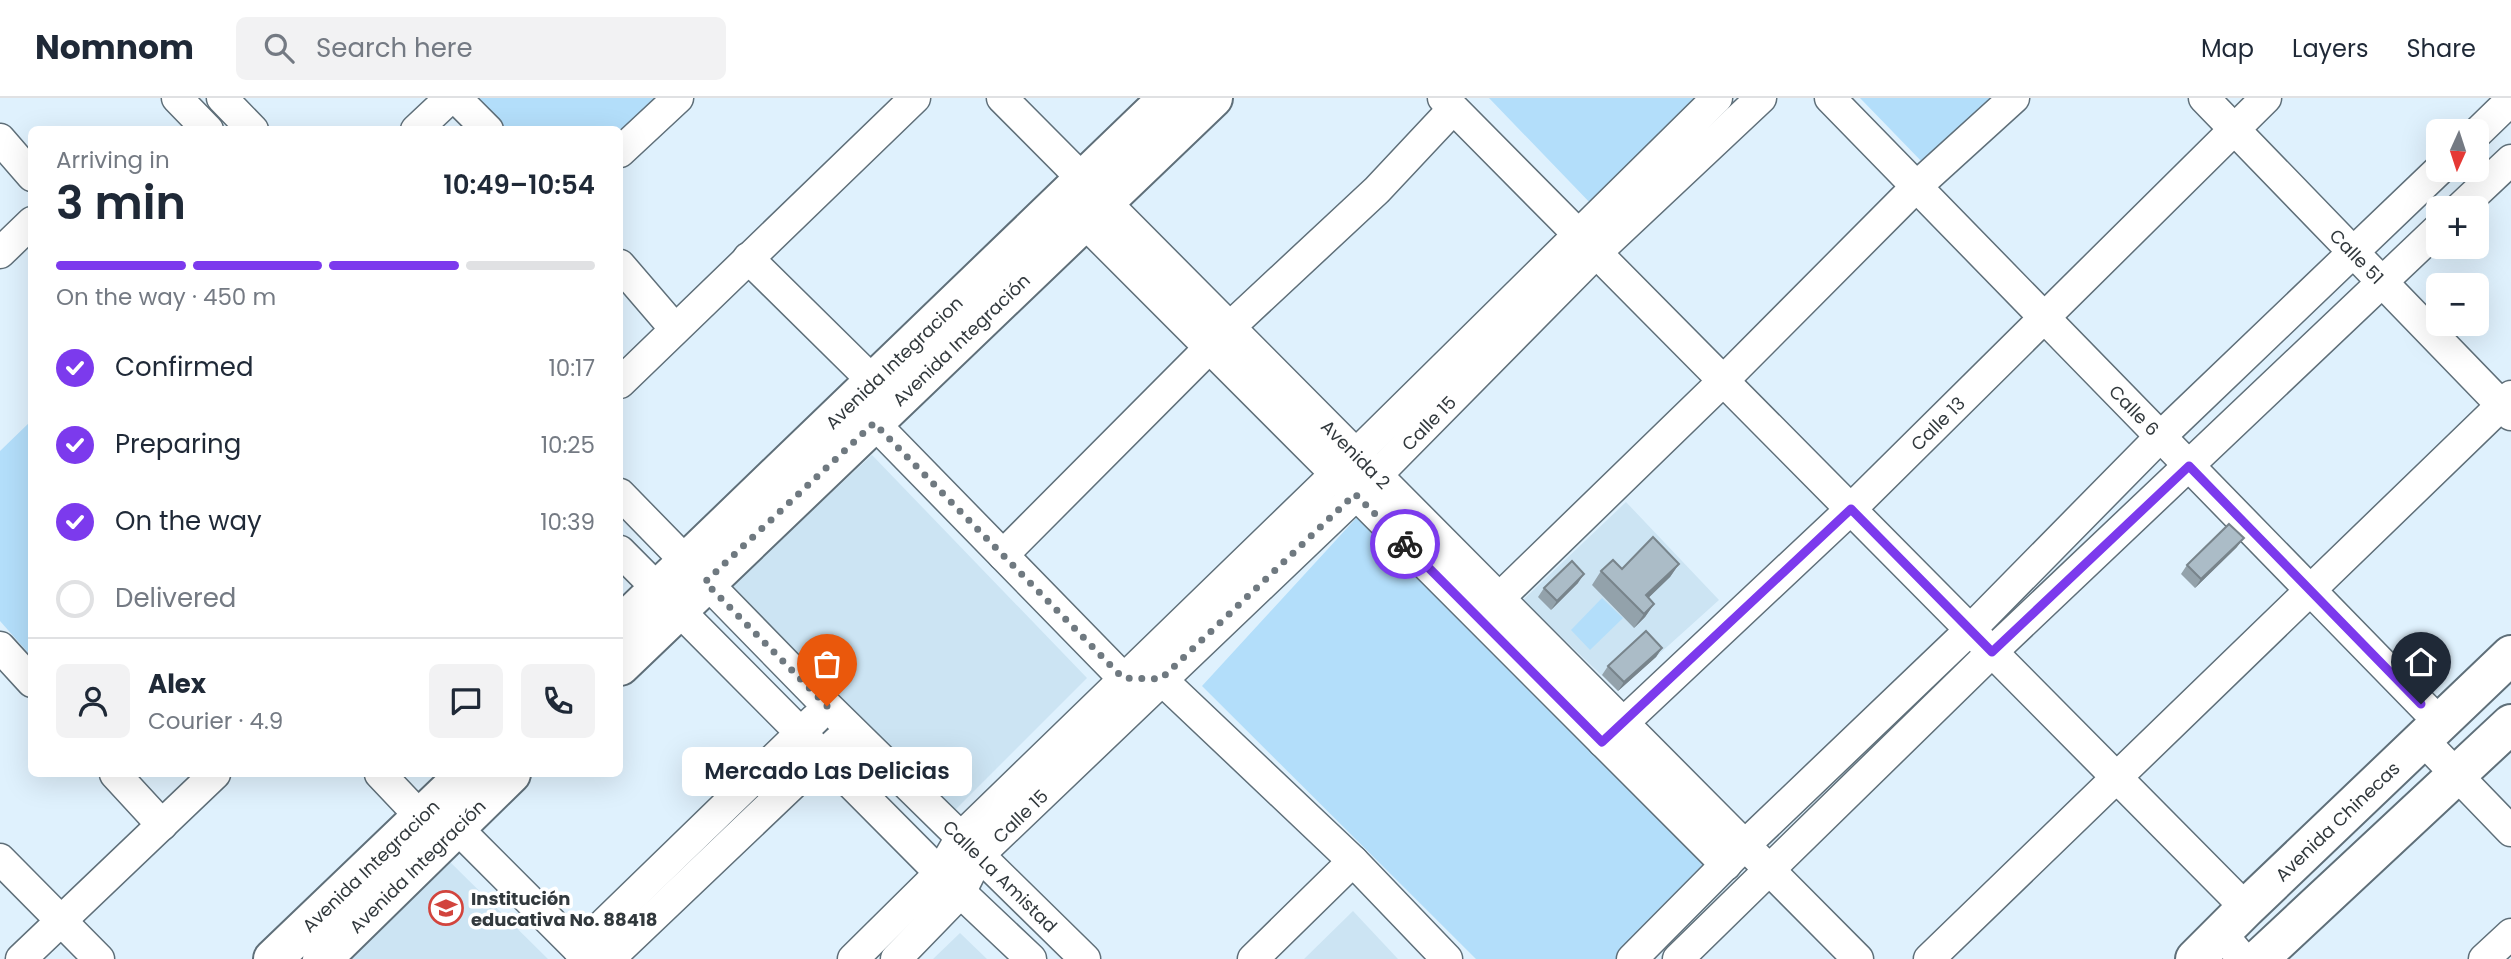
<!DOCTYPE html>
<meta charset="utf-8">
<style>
body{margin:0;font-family:Poppins,sans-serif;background:#f2f2f3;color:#1f2937;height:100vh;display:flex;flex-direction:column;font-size:26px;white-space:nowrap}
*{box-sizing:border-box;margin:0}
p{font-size:23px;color:#747a83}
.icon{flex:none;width:38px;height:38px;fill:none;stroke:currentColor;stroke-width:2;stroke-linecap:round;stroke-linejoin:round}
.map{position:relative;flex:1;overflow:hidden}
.panel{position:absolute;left:28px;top:28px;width:595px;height:651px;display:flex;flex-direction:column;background:#fff;border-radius:10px;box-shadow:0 7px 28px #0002}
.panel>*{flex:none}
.needle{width:46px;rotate:183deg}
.controls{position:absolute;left:2426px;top:21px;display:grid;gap:14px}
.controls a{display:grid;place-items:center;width:63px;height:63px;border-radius:10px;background:#fff;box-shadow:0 7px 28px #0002;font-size:35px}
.pin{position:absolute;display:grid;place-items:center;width:60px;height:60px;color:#fff;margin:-72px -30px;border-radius:50% 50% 50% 0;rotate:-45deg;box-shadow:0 0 7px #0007}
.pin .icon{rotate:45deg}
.courier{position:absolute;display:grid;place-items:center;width:70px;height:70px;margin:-35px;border:5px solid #7c3aed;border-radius:50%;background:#fff;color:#222;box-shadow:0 2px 9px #0007}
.bubble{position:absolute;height:49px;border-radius:10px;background:#fff;box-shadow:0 7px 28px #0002;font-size:23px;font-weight:600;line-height:49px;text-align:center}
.head em{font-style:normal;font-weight:600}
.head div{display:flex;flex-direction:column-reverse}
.head{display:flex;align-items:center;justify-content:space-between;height:119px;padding:0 28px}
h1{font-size:46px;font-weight:600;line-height:52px}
.bar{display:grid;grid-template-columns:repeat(4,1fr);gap:10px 7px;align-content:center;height:84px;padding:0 28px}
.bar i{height:9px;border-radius:5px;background:#e0e1e3}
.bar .current{background:#7c3aed}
.bar p{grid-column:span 4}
.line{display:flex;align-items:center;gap:18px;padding:0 28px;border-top:2px solid #e0e1e3}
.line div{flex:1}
.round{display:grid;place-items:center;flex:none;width:74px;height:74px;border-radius:10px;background:#f2f2f3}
ol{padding:0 28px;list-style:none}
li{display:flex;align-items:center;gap:21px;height:77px}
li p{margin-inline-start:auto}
li .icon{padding:7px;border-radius:50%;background:#7c3aed;color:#fff;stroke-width:4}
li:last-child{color:#747a83}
li i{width:38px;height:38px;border:4px solid #e0e1e3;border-radius:50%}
header{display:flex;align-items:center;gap:42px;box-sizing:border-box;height:98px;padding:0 35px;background:#fff;border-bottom:2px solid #e0e1e3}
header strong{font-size:33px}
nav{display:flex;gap:38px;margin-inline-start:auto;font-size:24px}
.search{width:490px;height:63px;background:#f2f2f3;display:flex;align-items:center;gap:18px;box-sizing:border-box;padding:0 24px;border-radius:10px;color:#747a83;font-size:26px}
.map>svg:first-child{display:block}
.built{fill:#cce4f3}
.green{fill:#b3defa}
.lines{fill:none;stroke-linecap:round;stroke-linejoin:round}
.minor-casing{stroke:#5f6f79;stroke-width:33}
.major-casing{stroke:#5f6f79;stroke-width:42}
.minor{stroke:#fff;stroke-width:30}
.major{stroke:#fff;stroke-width:38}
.wall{fill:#93a2ab}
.shaded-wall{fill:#78848b}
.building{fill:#abbcc7;stroke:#78848b;stroke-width:2}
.done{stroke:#6f7980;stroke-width:7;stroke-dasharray:0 12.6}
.route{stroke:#7c3aed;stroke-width:9}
.labels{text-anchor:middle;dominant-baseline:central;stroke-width:7;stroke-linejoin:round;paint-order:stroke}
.street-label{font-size:18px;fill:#32393d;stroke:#fff}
.poi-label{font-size:18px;font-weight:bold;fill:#32393d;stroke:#fff;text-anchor:start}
</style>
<header>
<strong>Nomnom</strong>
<div class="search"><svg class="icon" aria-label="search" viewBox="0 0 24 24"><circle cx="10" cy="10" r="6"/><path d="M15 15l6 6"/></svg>Search here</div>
<nav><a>Map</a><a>Layers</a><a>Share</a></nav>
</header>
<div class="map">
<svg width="2511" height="861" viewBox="0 0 2511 861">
<rect width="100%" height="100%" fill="#dff1fd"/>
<path class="built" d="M872,357L1087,580L952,715L732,487Z
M1626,404L1719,502L1618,593L1523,502Z
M444,758L548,861H347Z
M1353,813L1398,861H1304Z
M960,835L987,861H933Z"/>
<path class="green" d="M477,0H664L620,42V32L507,31Z
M1489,0H1710L1595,110Z
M1860,0H1999L1925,67Z
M31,323V558L0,523V353Z
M1359,417L1712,776L1629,861H1476L1202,588Z
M1602,500L1623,520L1590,552L1571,532Z"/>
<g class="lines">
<g class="minor-casing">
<g id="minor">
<path d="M177,0L208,32"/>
<path d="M222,0L253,32"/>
<path d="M456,0L488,32"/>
<path id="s1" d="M1002,0L1858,861"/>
<path d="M1443,0L2246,810"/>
<path id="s2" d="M1830,0L2440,625"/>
<path id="s3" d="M2204,0L2511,317"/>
<path d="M416,32L450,0"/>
<path d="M2476,36L2511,2"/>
<path d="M0,41L32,78"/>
<path d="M620,54L678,0"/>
<path d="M2460,110L2511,62"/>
<path d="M1084,124L1726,767"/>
<path d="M0,155L32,124"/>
<path d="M748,160L888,298"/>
<path d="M620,167L675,231"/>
<path d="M620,285L915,0"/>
<path d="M874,325L1123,580L1161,581L1353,763L1447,861"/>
<path id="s4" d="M620,396L827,608L1085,861"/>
<path d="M620,453L940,775L1031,861"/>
<path d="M1003,457L1230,229L1377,92L1453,11"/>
<path d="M1485,514L1723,283L1916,89L2014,0"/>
<path d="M0,549L32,584"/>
<path d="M2423,642L2511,733"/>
<path id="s5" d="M1603,644L1851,411L2266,0"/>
<path d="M115,676L162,727"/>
<path d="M380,676L435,734"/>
<path d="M456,729L588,861"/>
<path d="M0,761L99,861"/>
<path d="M2221,835L2243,861"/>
<path d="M578,851L815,621"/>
<path d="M21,861L215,676"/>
<path d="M609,861L837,644"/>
<path d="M853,861L940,775L961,739L1356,356L1717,0"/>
<path id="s6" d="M896,861L960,795L979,757L1377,377L1596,155L1761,0"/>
<path d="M1253,861L1353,763"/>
<path d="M1632,861L1745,747L1970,532L2160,339L2439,72"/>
<path d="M1678,861L1992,554L2438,131"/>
<path d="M1929,861L2511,298"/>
<path d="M2484,861L2511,836"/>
</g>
</g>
<g class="major-casing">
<g id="major">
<path id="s7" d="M620,528L1168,0"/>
<path id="s8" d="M620,568L1213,0"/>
<path id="s9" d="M273,861L466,676"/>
<path id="s10" d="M322,861L511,676"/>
<path id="s11" d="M2195,861L2246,810L2511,557"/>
<path d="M2259,861L2511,626"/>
</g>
</g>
<use href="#minor" class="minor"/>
<use href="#major" class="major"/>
</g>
<path class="wall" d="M2237,449L2195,490L2181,476L2187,467Z
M1679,466L1670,479L1648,500L1654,506L1645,519L1634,530L1592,487L1601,473Z
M1578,485L1551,512L1538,499L1544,490Z
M1662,550L1656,559L1618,593L1602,577L1608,568Z"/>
<path class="shaded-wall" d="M2244,440L2237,449L2195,490L2201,481Z
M1679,466L1670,479L1637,511L1646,497Z
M1584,476L1578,485L1551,512L1557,503Z
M1654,506L1645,519L1634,530L1644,516Z
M1662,550L1656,559L1618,593L1624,584Z"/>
<path class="building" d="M2229,426L2244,440L2201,481L2187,467Z
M1653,439L1679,466L1646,497L1654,506L1644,516L1601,473L1613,462L1622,471Z
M1572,463L1584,476L1557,503L1544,490Z
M1646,533L1662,550L1624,584L1608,568Z"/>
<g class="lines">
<path class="done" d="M827,608L705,484L874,325L1123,580L1161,581L1355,396L1405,446"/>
<path class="route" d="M1405,446L1602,644L1851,411L1992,554L2189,368L2421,606"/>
</g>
<defs>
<g id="school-ring" transform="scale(1.75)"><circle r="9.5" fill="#fff" stroke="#d2443d" stroke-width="1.5"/><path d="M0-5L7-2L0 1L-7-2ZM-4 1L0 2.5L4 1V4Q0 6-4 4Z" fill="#d2443d"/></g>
</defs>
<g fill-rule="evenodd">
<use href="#school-ring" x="446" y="810"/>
</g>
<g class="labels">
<g class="street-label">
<text stroke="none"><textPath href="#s3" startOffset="220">Calle 51</textPath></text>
<text stroke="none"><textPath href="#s8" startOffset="472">Avenida Integración</textPath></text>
<text stroke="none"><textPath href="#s7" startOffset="380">Avenida Integracion</textPath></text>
<text stroke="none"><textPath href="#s2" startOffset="436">Calle 6</textPath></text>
<text stroke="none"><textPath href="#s6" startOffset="758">Calle 15</textPath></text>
<text stroke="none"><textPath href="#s5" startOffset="462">Calle 13</textPath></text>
<text stroke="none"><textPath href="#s1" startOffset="502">Avenida 2</textPath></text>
<text stroke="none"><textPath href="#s6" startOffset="191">Calle 15</textPath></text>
<text stroke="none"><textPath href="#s11" startOffset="198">Avenida Chinecas</textPath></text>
<text stroke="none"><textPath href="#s9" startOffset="135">Avenida Integracion</textPath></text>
<text stroke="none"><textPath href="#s10" startOffset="133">Avenida Integración</textPath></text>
<text stroke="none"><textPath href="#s4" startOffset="539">Calle La Amistad</textPath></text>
</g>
<g class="poi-label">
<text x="471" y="800">Institución<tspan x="471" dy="21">educativa No. 88418</tspan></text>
</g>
</g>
</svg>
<div class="controls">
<a><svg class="needle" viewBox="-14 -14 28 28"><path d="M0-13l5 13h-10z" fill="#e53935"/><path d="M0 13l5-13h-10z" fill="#747a83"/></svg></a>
<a>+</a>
<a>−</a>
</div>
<div class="pin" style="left:827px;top:608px;background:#ea580c"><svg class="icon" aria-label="bag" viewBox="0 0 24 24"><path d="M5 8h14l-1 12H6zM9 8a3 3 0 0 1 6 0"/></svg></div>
<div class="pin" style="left:2421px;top:606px;background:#1f2937"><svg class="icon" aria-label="home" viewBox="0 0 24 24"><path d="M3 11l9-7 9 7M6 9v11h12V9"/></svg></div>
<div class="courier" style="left:1405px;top:446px"><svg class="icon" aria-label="bike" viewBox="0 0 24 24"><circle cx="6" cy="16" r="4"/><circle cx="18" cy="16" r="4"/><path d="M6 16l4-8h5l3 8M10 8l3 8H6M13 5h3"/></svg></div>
<div class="bubble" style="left:682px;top:649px;width:290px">Mercado Las Delicias</div>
<section class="panel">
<div class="head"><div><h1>3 min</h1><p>Arriving in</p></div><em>10:49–10:54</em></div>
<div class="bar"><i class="current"></i><i class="current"></i><i class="current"></i><i></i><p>On the way · 450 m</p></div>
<ol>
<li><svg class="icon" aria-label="check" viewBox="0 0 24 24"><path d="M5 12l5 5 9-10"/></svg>Confirmed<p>10:17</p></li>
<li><svg class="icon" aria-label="check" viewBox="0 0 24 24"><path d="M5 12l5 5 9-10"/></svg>Preparing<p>10:25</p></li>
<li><svg class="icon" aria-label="check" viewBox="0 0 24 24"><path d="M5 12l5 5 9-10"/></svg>On the way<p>10:39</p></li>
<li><i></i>Delivered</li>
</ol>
<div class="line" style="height:126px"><a class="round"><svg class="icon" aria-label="person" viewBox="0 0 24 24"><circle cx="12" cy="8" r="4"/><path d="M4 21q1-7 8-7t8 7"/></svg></a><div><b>Alex</b><p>Courier · 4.9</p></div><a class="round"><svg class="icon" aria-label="chat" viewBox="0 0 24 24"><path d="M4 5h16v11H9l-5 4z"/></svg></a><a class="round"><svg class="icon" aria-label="phone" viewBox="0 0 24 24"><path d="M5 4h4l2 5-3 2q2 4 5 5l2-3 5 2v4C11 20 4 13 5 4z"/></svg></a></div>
</section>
</div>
